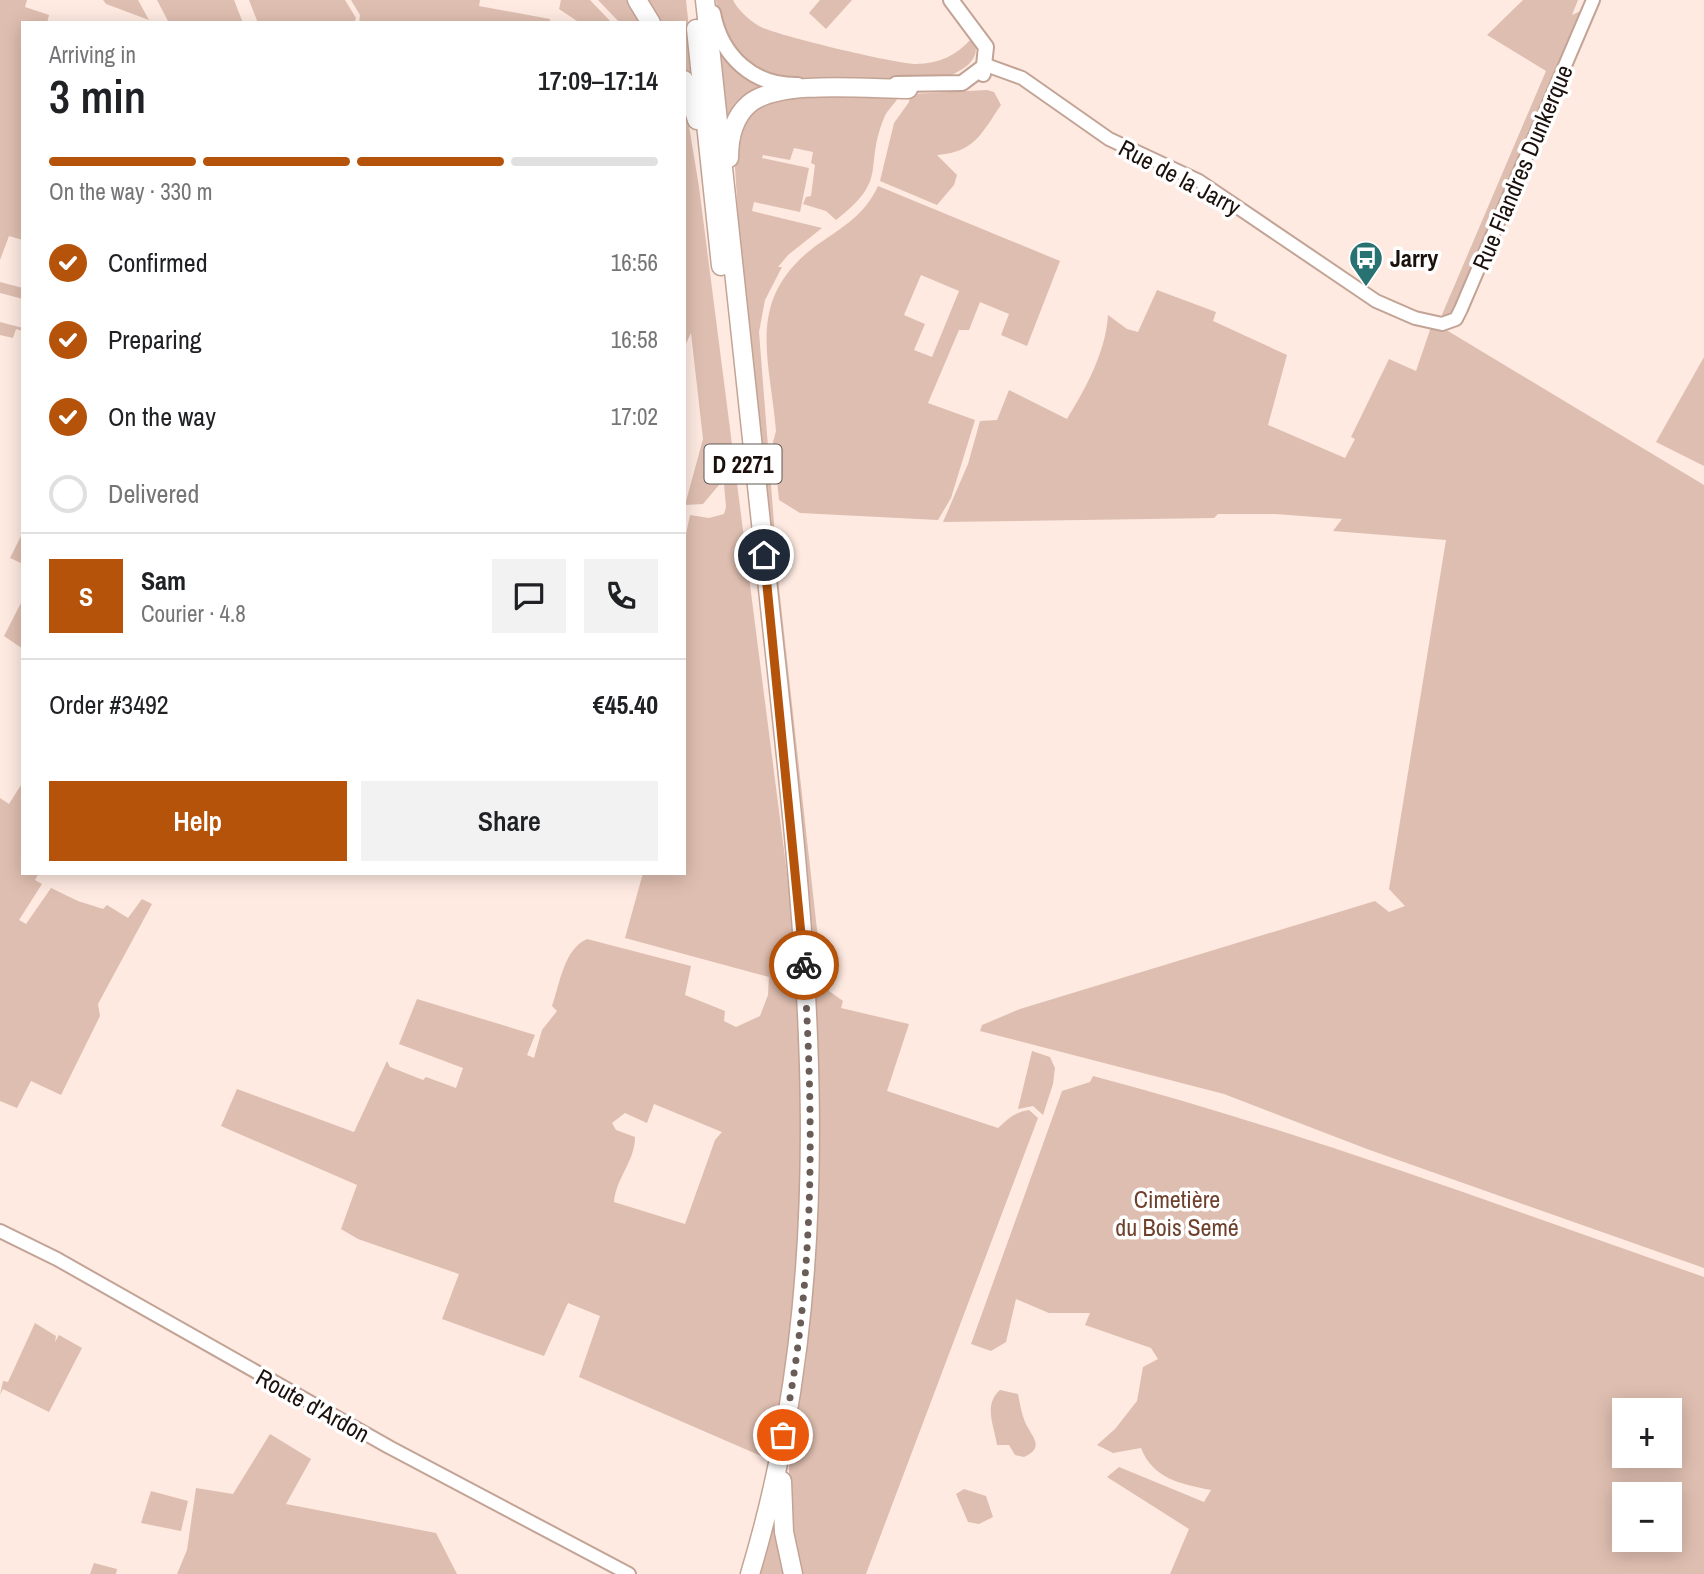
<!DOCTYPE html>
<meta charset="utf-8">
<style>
body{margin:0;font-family:"Archivo Narrow",sans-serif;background:#f2f2f2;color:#202124;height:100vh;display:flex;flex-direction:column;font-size:26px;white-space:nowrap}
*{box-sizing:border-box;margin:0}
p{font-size:23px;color:#757577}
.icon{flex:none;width:38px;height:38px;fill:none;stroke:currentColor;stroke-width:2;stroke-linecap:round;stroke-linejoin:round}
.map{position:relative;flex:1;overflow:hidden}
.sheet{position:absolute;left:21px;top:21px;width:665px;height:854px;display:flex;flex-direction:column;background:#fff;border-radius:0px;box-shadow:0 4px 18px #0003}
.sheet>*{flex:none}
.controls{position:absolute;left:1612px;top:1398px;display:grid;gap:14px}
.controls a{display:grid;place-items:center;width:70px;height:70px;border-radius:0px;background:#fff;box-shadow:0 4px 18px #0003;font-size:35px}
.pin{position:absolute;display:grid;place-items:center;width:60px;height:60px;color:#fff;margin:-30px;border:4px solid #fff;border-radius:50%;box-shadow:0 2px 7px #0007}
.courier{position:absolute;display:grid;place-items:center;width:70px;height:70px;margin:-35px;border:5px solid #b45309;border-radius:50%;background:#fff;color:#222;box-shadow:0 2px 9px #0007}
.summary em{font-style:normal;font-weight:600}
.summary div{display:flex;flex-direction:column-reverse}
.summary{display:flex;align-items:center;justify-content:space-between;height:119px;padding:0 28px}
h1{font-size:46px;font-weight:600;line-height:52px}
.bar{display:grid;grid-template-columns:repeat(4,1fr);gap:10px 7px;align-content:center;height:84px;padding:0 28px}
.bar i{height:9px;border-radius:5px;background:#e0e0e0}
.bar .active{background:#b45309}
.bar p{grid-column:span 4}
.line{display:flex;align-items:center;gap:18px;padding:0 28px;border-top:2px solid #e0e0e0}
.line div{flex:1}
.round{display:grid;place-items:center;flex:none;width:74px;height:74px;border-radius:0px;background:#f2f2f2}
ol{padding:0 28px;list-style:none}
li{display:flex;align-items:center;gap:21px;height:77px}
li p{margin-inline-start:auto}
li .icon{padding:7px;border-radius:50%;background:#b45309;color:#fff;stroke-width:4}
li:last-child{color:#757577}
li i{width:38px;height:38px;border:4px solid #e0e0e0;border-radius:50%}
.cta{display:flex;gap:14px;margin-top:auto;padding:14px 28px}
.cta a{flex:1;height:80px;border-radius:0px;background:#b45309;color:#fff;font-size:28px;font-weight:600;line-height:80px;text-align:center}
.cta a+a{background:#f2f2f2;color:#202124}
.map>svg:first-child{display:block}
.green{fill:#debeb0;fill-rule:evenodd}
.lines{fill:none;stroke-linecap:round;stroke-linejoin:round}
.minor-casing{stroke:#c3a395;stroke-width:16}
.major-casing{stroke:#c3a395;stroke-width:18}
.highway-casing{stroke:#c3a395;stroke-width:21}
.minor{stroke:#fff;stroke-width:12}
.major{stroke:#fff;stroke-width:14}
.highway{stroke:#fff;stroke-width:18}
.done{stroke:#6a5c56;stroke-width:7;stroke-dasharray:0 12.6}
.route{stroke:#b45309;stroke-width:9}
.labels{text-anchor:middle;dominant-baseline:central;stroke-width:7;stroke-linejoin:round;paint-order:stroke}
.shield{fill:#fff;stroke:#5f5854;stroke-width:2}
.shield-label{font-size:23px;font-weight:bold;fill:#1b100b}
.street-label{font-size:24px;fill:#1b100b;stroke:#fff}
.poi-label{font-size:24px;font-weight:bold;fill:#1b100b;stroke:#fff;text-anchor:start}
.park-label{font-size:24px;fill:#6f412d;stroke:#fff}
</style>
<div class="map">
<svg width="1704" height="1574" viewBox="0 0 1704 1574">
<rect width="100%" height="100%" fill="#feeae1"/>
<path class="green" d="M0,0H27L25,7L49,15L47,23H23V240L9,236L0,260Z
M103,0H138L149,20L106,4Z
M157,0H234L243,23H169Z
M249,0H345L356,18L354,23H258Z
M351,0H480L479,6L550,19V23H359L360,15Z
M561,0H590L612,23H580L559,9Z
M598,0H632L646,23H620Z
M642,0H686L697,103L684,65V23H657Z
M716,0H733C737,9 750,21 759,26C774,35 897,64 916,64C939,64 957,55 972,38C986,59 959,73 943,78L782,80C741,67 720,44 716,0Z
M820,0H852L826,29L809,13Z
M1523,0H1578L1572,15L1585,9L1457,306L1449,315L1441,317L1546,71L1487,35Z
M718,46L759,81L761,91L727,134Z
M987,90L994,92L1001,105C981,134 975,152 937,155L957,175L954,185L937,205L880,181L894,123L909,102L910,94Z
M899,95C896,104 887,109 884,118C863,170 890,178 836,220L826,211L803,204L806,197L811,196L815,165L811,163L813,152L794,148L790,160L763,155L762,158L809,168L800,212L754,202L752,211L822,228L788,255L778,267H782L765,300L759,332L779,587L822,975L829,991L843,1001L841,1008L909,1024L887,1091L998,1128C1008,1119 1015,1112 1029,1110L1038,1118L866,1574H798L789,1513V1458L806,1361L819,1158L813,968L744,309L734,152L743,120L763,100L783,96Z
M686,108L699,187L789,889L805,1066L797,1302L775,1436L768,1459L579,1377L600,1316L568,1303L544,1356L442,1319L459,1274L358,1239L341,1229L357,1185L221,1126L237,1089L354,1132L387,1061L390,1067L423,1080L426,1077L456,1088L463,1068L399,1044L417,999L535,1035L527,1055L534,1058L542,1030L557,1011L552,1006C560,983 564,949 587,939L691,966L685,995L725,1011L724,1021L736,1027L760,1016L768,995L769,977L625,938L643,873H684V544L690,515L709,518L724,514L726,507L724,484L719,485L703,504L685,505L703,439L691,333L684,348ZM654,1104L722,1132L715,1140L685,1224L614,1202C616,1178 635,1161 635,1137L616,1130L612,1123L625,1113L647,1123Z
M878,186L1060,261L1027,346L1001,335L1009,314L980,302L969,330H959L928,403L975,420L951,498L938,520L800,513L779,500L773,442L776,431C770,358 745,301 813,248C840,228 863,218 878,186ZM921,275L959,291L932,357L914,350L925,324L904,315Z
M0,282L23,288V299L0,293Z
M1157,290L1216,312L1213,321L1287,355L1268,425L1345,458L1355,439L1351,437L1389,359L1416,371L1431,327L1443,328L1704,485V1268L1367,1149L1224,1094L980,1031L982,1025L1020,1009L1375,901L1389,912L1405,906L1389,889L1446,540L1333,531L1342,519L1275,514H1218L1214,518L943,522L968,464L980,421L997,420L1009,390L1067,419C1086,388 1106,351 1108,315L1127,329L1138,332Z
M0,322L23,328V331L16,329L13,338L0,335Z
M1704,357V466L1656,442Z
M23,532V564L10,558Z
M23,599V649L4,636Z
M23,782V873H39L35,880L42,884L19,920L26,924L51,888L78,901L103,909L107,905L128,918L142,899L152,904L98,1004L100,1016L61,1095L31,1081L17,1108L0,1101V798L9,804Z
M1032,1051L1050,1057L1055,1068L1053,1084L1043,1115L1033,1106L1018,1109Z
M1093,1076C1301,1131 1501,1206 1704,1277V1574H1170L1189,1529L1107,1477L1119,1467L1204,1502L1211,1490C1181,1484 1153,1479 1141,1448L1113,1453L1097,1445L1115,1429L1137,1401L1143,1367L1158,1359L1151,1348L1085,1325L1090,1313H1049L1016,1299L1006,1342L991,1351L971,1344L1062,1091L1090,1082ZM1624,1410H1670V1456H1624ZM1624,1494H1670V1540H1624Z
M35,1323L56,1336L55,1342L59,1335L82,1348L49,1412L3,1389L0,1395L3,1381L8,1382Z
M1000,1390L1018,1394C1020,1404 1022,1417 1027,1426C1035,1440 1043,1448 1024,1457L1015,1455L1009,1445H997C994,1425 983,1405 1000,1390Z
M270,1434L311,1459L286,1504L436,1533L457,1574H177L187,1550L196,1488L233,1494Z
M964,1489L986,1496L993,1517L979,1524L968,1522L956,1494Z
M151,1491L188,1501L181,1531L141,1523Z
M776,1499L790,1574H757Z
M94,1563L117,1569L116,1574H90Z"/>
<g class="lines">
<g class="minor-casing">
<path id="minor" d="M986,65L1022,78L1109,139L1199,181L1376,301L1415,318L1442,324L1456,319L1461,309L1593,0
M0,1231L57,1259L389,1447L629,1574"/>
</g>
<g class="major-casing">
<path id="major" d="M951,0L986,47L983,74
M713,13C721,56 753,86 798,85
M896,84L962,83L986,65"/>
</g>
<g class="highway-casing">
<path id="highway" d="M637,0L651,23
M705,0C727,209 750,417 772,626C807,947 845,1259 750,1574
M696,29L721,266
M684,80L697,120
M729,158C729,138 734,117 749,104C778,79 870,89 908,89
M782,1481L784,1532L793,1574"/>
</g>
<use href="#minor" class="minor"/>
<use href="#major" class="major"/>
<use href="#highway" class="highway"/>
</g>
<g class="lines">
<path class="done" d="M783,1435C815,1279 814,1123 804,965"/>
<path class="route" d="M764,555L804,965"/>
</g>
<defs>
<g id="bus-pin" transform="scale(1.75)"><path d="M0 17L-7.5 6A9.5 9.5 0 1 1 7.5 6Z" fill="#287272" stroke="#fff"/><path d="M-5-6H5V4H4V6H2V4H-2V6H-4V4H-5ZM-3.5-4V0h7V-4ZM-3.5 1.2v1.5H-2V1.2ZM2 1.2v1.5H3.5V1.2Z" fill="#fff"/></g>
</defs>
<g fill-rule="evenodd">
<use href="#bus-pin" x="1366" y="258"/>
</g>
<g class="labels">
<rect class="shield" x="704.5" y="444.5" width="77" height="39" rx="5"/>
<g class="shield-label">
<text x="743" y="464">D 2271</text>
</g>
<g class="street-label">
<text transform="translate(1522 167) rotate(-67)">Rue Flandres Dunkerque</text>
<text transform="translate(1180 177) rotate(28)">Rue de la Jarry</text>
<text transform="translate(313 1405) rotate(29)">Route d'Ardon</text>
</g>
<g class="poi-label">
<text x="1390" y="258">Jarry</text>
</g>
<g class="park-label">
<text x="1177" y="1199">Cimetière<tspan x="1177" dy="28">du Bois Semé</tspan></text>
</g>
</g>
</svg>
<div class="controls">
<a>+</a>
<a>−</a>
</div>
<div class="pin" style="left:783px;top:1435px;background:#ea580c"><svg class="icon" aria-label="bag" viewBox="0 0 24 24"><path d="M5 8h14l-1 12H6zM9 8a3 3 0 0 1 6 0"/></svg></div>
<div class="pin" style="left:764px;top:555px;background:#1f2937"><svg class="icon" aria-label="home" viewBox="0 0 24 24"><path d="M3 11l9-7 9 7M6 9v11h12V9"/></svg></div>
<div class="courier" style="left:804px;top:965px"><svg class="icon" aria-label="bike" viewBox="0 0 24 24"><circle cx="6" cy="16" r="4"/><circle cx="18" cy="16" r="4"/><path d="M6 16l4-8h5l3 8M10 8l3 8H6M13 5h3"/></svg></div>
<section class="sheet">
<div class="summary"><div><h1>3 min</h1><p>Arriving in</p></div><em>17:09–17:14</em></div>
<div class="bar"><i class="active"></i><i class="active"></i><i class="active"></i><i></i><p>On the way · 330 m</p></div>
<ol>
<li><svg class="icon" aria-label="check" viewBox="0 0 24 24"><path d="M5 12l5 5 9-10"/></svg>Confirmed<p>16:56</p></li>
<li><svg class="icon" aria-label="check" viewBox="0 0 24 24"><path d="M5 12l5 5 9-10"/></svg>Preparing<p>16:58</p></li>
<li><svg class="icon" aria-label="check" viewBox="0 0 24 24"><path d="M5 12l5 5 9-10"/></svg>On the way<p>17:02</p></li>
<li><i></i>Delivered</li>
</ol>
<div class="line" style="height:126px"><b class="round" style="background:#b45309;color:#fff">S</b><div><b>Sam</b><p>Courier · 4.8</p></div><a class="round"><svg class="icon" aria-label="chat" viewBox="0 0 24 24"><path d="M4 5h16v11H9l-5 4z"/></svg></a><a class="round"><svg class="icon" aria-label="phone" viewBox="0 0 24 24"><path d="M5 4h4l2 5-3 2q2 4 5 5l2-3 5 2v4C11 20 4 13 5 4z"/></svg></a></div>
<div class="line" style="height:91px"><div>Order #3492</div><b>€45.40</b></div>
<div class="cta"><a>Help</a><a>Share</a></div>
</section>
</div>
